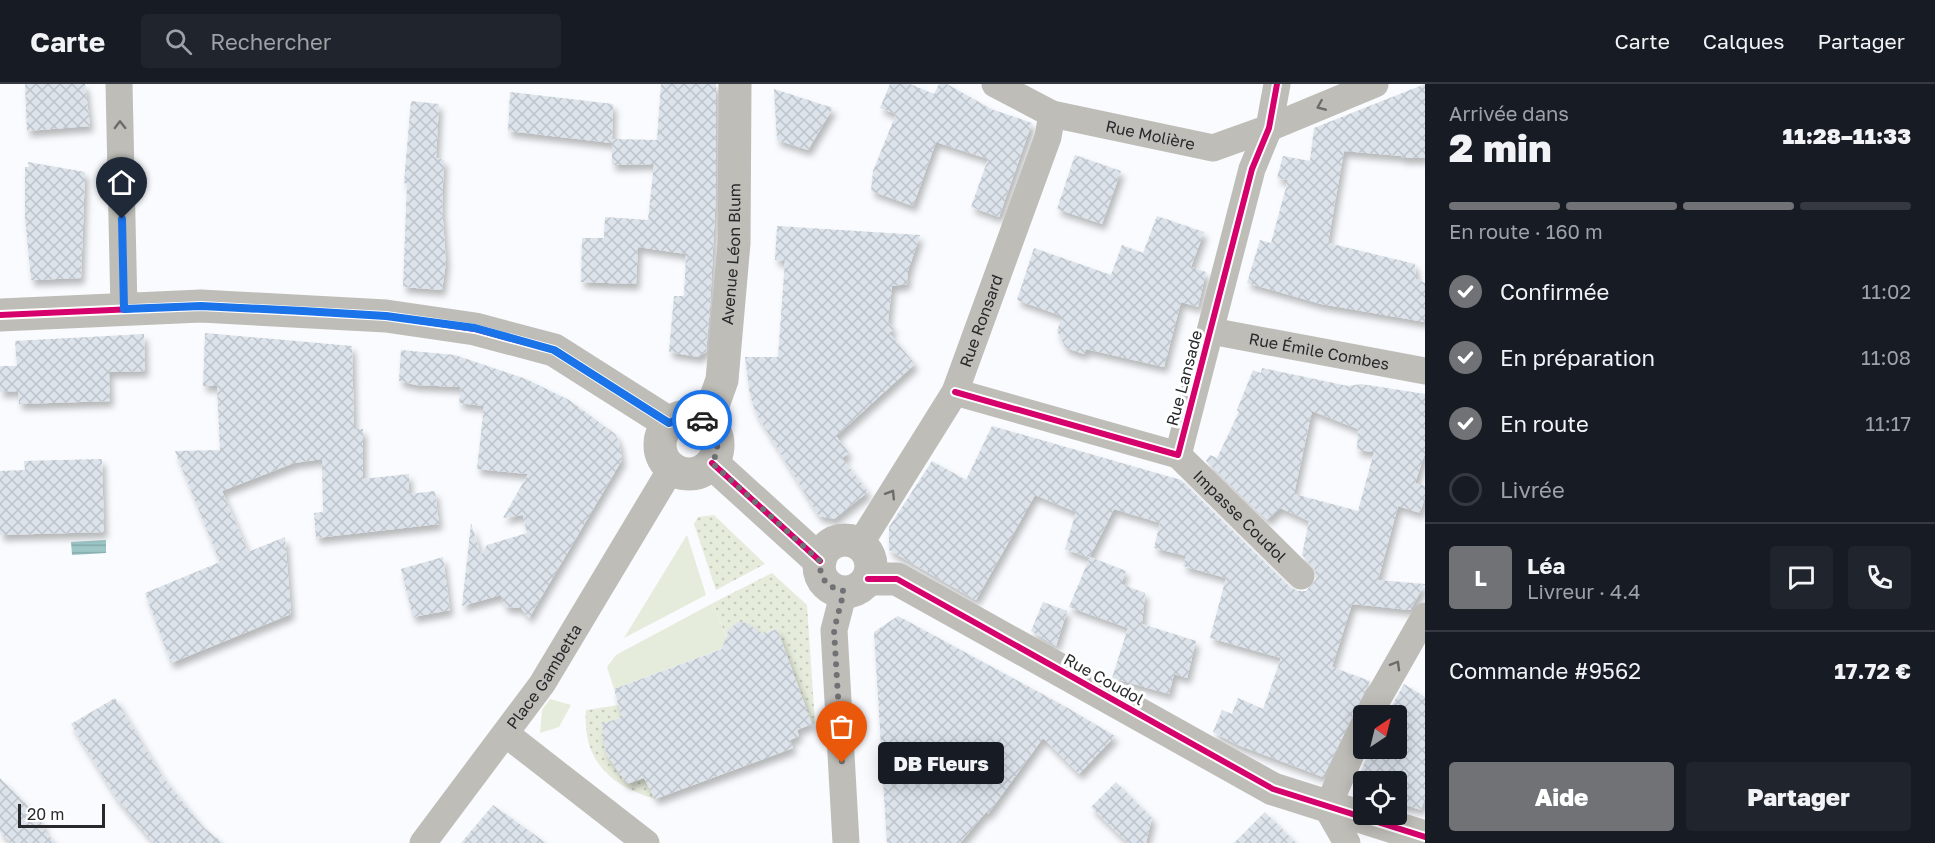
<!DOCTYPE html>
<html lang="fr">
<meta charset="utf-8">
<style>
body{margin:0;font-family:"Golos Text",sans-serif;background:#20242c;color:#f1f3f6;height:100vh;display:flex;flex-direction:column;font-size:22px;white-space:nowrap}
*{box-sizing:border-box;margin:0}
p{font-size:20px;color:#9ea1a6}
.icon{flex:none;width:33px;height:33px;fill:none;stroke:currentColor;stroke-width:2;stroke-linecap:round;stroke-linejoin:round}
.map{position:relative;flex:1;overflow:hidden}
.details{display:flex;flex-direction:column;background:#171b24;width:510px}
.details>*{flex:none}
.needle{width:39px;rotate:35deg}
.controls{position:absolute;left:1353px;top:621px;display:grid;gap:12px}
.controls a{display:grid;place-items:center;width:54px;height:54px;border-radius:6px;background:#171b24;box-shadow:0 3px 15px #0003;font-size:30px}
.scale{position:absolute;left:18px;bottom:15px;width:87px;box-sizing:border-box;padding-left:6px;border:3px solid #28292b;border-top:0;font-size:16px;line-height:21px;white-space:nowrap;color:#28292b;-webkit-text-stroke:4px #fff;paint-order:stroke}
.pin{position:absolute;display:grid;place-items:center;width:51px;height:51px;color:#fff;margin:-62px -26px;border-radius:50% 50% 50% 0;rotate:-45deg;box-shadow:0 0 6px #0007}
.pin .icon{rotate:45deg}
.courier{position:absolute;display:grid;place-items:center;width:60px;height:60px;margin:-30px;border:4px solid #1a73e8;border-radius:50%;background:#fff;color:#222;box-shadow:0 2px 8px #0007}
.bubble{position:absolute;height:42px;border-radius:6px;background:#171b24;box-shadow:0 3px 15px #0003;font-size:20px;font-weight:800;line-height:42px;text-align:center}
.head em{font-style:normal;font-weight:800}
.head div{display:flex;flex-direction:column-reverse}
.head{display:flex;align-items:center;justify-content:space-between;height:102px;padding:0 24px}
h1{font-size:39px;font-weight:800;line-height:45px}
.bar{display:grid;grid-template-columns:repeat(4,1fr);gap:9px 6px;align-content:center;height:72px;padding:0 24px}
.bar i{height:8px;border-radius:4px;background:#363941}
.bar .on{background:#717275}
.bar p{grid-column:span 4}
.line{display:flex;align-items:center;gap:15px;padding:0 24px;border-top:2px solid #363941}
.line div{flex:1}
.round{display:grid;place-items:center;flex:none;width:63px;height:63px;border-radius:6px;background:#20242c}
ol{padding:0 24px;list-style:none}
li{display:flex;align-items:center;gap:18px;height:66px}
li p{margin-inline-start:auto}
li .icon{padding:6px;border-radius:50%;background:#717275;color:#fff;stroke-width:4}
li:last-child{color:#9ea1a6}
li i{width:33px;height:33px;border:3px solid #363941;border-radius:50%}
.button{display:flex;gap:12px;margin-top:auto;padding:12px 24px}
.button a{flex:1;height:69px;border-radius:6px;background:#717275;color:#fff;font-size:24px;font-weight:800;line-height:69px;text-align:center}
.button a+a{background:#20242c;color:#f1f3f6}
header{display:flex;align-items:center;gap:36px;box-sizing:border-box;height:84px;padding:0 30px;background:#171b24;border-bottom:2px solid #363941}
header strong{font-size:28px}
nav{display:flex;gap:33px;margin-inline-start:auto;font-size:21px}
.search{width:420px;height:54px;background:#20242c;display:flex;align-items:center;gap:15px;box-sizing:border-box;padding:0 21px;border-radius:6px;color:#9ea1a6;font-size:22px}
main{display:flex;flex:1;min-height:0}
.map>svg:first-child{display:block}
.grass{fill:url(#grass-dots)}
.green{fill:#e6ecdc}
.water{fill:url(#water-rules)}
.building{fill:url(#building-cross-hatch);fill-rule:evenodd;filter:url(#shadow)}
.lines{fill:none;stroke-linecap:round;stroke-linejoin:round}
.minor{stroke:#bebdb8;stroke-width:27}
.tertiary{stroke:#bebdb8;stroke-width:33}
.cycleway-casing{stroke:#fff;stroke-width:10}
.cycleway{stroke:#d6006c;stroke-width:6}
.oneway{stroke:#6c6c6a}
.done{stroke:#717275;stroke-width:6;stroke-dasharray:0 10.8}
.route{stroke:#1a73e8;stroke-width:8}
.labels{text-anchor:middle;dominant-baseline:central;stroke-width:6;stroke-linejoin:round;paint-order:stroke}
.street-label{font-size:16px;fill:#28292b;stroke:#fff}
</style>
<header>
<strong>Carte</strong>
<div class="search"><svg class="icon" aria-label="search" viewBox="0 0 24 24"><circle cx="10" cy="10" r="6"/><path d="M15 15l6 6"/></svg>Rechercher</div>
<nav><a>Carte</a><a>Calques</a><a>Partager</a></nav>
</header>
<main>
<div class="map">
<svg width="1425" height="759" viewBox="0 0 1425 759">
<defs>
<pattern id="grass-dots" width="8" height="8" patternUnits="userSpaceOnUse" patternTransform="scale(1.5)"><rect width="8" height="8" fill="#e6ecdc"/><path d="M2 2h.1M6 6h.1" fill="none" stroke="#c5cabd" stroke-width="1.8" stroke-linecap="round"/></pattern>
<pattern id="water-rules" width="6" height="5" patternUnits="userSpaceOnUse" patternTransform="scale(1.5)"><rect width="6" height="5" fill="#9dc6c7"/><path d="M0 2.5h6" fill="none" stroke="#87aaab"/></pattern>
<pattern id="building-cross-hatch" width="8" height="8" patternUnits="userSpaceOnUse" patternTransform="scale(1.5)"><rect width="8" height="8" fill="#dce3eb"/><path d="M0 0l8 8M0 8l8-8" fill="none" stroke="#bdc3ca"/></pattern>
<filter id="shadow"><feDropShadow dx="3.5" dy="6" stdDeviation="3" flood-color="#0004"/></filter>
</defs>
<rect width="100%" height="100%" fill="#f9fbfe"/>
<path class="grass" d="M714,431L765,480L716,506L694,440L698,433Z
M772,489L807,521L815,639L812,640L777,545L758,551L747,539C735,538 731,541 726,553L713,519Z
M619,621L622,633L602,640L607,671L627,700L643,692L655,715C610,702 582,676 586,626Z"/>
<path class="green" d="M687,451L706,511L624,554Z
M713,519L729,562L614,605L607,583L616,571Z
M550,615L571,621L559,643L540,649L542,626Z"/>
<path class="water" d="M106,456V469L72,471L71,458Z"/>
<path class="building" d="M25,0H85L90,42L27,47Z
M661,0H716V107L710,223L706,268L698,273L669,268L674,212H684L686,170L638,163L636,200L581,198L582,154H604L605,133L648,136L654,80L612,81V59L508,47L510,8L613,20L612,55L657,56Z
M890,0H910L934,10L939,0H947L991,25L1032,39L999,133L971,123L988,75L936,58L913,122L871,107L873,87L896,30L880,24Z
M1425,0V74H1401V72L1344,67L1328,159L1415,180L1416,195L1425,199V238L1321,220L1247,199L1260,156L1271,159L1288,96L1277,94L1283,72L1310,77L1314,44Z
M774,5L833,24L808,66L777,56Z
M411,17L439,20L436,74L444,76L442,123L446,178L442,206L403,203L407,100L404,99Z
M1075,71L1121,87L1102,140L1057,125Z
M28,78L85,88L81,194L31,196L25,133V83H29Z
M1157,132L1204,148L1191,183L1206,188L1198,223L1181,218L1164,283L1086,265L1084,270L1066,264L1057,247L1062,232L1017,216L1034,164L1111,191L1122,161L1143,169Z
M777,142L920,151L908,187L907,200L892,202L888,238L894,245L889,249L915,280L836,352L849,369L842,374L868,408L834,435L819,432L756,329L750,311L745,273H778L785,177L775,176Z
M205,249L352,262L354,345H363V395L409,390V410L435,407L439,440L316,454L314,429L323,428L322,375L294,379L222,407L248,468L285,453L291,530L171,579L145,509L220,478L175,367L220,366L217,302H203Z
M144,250L145,287L109,288L110,317L19,320L18,307L0,308V282H17L15,257Z
M401,266L455,271L526,295L569,316L615,350L619,358L622,376L529,534L521,524L505,523L501,511L462,522L471,439L481,471L487,461L527,449L523,431L503,434L528,390L477,385L484,322L459,319L461,303L416,301L399,297Z
M1262,284L1348,302L1361,300L1425,310V369L1415,399L1425,402V413L1420,429L1398,422L1378,496L1425,500L1410,526L1352,520L1332,583L1370,597L1323,693L1238,661L1213,648L1222,626L1232,630L1238,614L1263,625L1281,574L1210,554L1226,494L1183,482L1186,472L1154,464L1160,439L1114,425L1089,474L1065,465L1076,428L1035,411L976,516L889,466V443L932,377L966,396L992,342L1181,396L1290,503L1298,507H1306L1316,495V487L1302,471L1309,437L1280,424L1267,436L1206,377L1210,371L1217,374L1239,328L1237,326L1253,286L1261,289ZM1312,327L1358,345L1357,366L1374,368L1358,427L1294,410Z
M102,375L104,448L0,451V387L25,386L24,377Z
M443,473L450,526L413,533L401,485Z
M1090,473L1126,487L1121,500L1145,509L1142,540L1196,557L1187,594L1174,590L1169,610L1112,594L1128,544L1069,523Z
M1043,518L1067,527L1056,562L1031,547Z
M898,532L1066,623L1115,652L1079,690L1043,654L988,730L986,728L960,759H887L874,548Z
M738,538L747,539L763,550L777,545L812,640L797,646L799,652L790,656L793,664L655,715L644,694L627,700L607,671L603,654L602,640L622,633L614,605L722,565L729,545Z
M1404,600L1425,613V713L1421,726L1396,718V698H1364V705L1354,702L1371,664H1396V632H1386Z
M115,614L162,692L203,743L223,759H154L117,715L71,640Z
M0,694L27,721L45,743L43,746L56,759H12L0,748Z
M1116,698L1152,734L1146,759H1128L1091,723Z
M493,721L546,759H461Z
M1265,728L1296,759H1234Z"/>
<g class="lines">
<g class="minor">
<path d="M119,0L124,225"/>
<path id="s1" d="M995,0L1052,30L1213,64L1269,44L1375,0"/>
<path id="s2" d="M1211,247L1425,287"/>
<path d="M955,308L1178,371L1252,85L1269,44L1277,0"/>
<path id="s3" d="M1178,371L1301,492"/>
<path id="s4" d="M860,460L955,308L1048,53L1052,30"/>
<path d="M844,507L834,546L846,759"/>
<path d="M1368,632L1425,532"/>
<path d="M506,650L646,759"/>
<path id="s5" d="M423,759L542,600L671,385"/>
<path d="M1347,759L1327,724L1364,641"/>
</g>
<g class="tertiary">
<path d="M0,231L201,222L386,232L475,245L554,266L669,339"/>
<circle cx="689" cy="361" r="29"/>
<path id="s6" d="M707,338L722,296L734,159L735,0"/>
<path d="M712,379L820,477"/>
<circle cx="845" cy="482" r="26"/>
<path d="M868,495H897L1273,705L1425,753"/>
</g>
<g class="cycleway-casing">
<path id="cycleway" d="M0,231L201,222L386,232L475,245L554,266L669,339
M955,308L1178,371L1252,85L1269,44L1277,0
M712,379L820,477
M868,495H897L1273,705L1425,753"/>
</g>
<use href="#cycleway" class="cycleway"/>
</g>
<defs><path id="oneway-chevron" d="M-2-3.5L2.5 0L-2 3.5" fill="none" stroke-width="1.6" stroke-linecap="round" stroke-linejoin="round" transform="scale(1.5)"/></defs>
<g class="oneway">
<use href="#oneway-chevron" transform="translate(1321 22) rotate(157)"/>
<use href="#oneway-chevron" transform="translate(120 41) rotate(-91)"/>
<use href="#oneway-chevron" transform="translate(891 410) rotate(-58)"/>
<use href="#oneway-chevron" transform="translate(1396 581) rotate(-60)"/>
</g>
<g class="lines">
<path class="done" d="M702,336C719,345 721,363 712,379L820,477C819,494 827,504 844,507L834,546L842,679"/>
<path class="route" d="M122,135L124,225L201,222L303,227L386,232L475,244L554,266L669,339L688,332L702,336"/>
</g>
<g class="labels">
<g class="street-label">
<text stroke="none"><textPath href="#s1" startOffset="165">Rue Molière</textPath></text>
<text stroke="none"><textPath href="#s6" startOffset="171">Avenue Léon Blum</textPath></text>
<text stroke="none"><textPath href="#s4" startOffset="255">Rue Ronsard</textPath></text>
<text stroke="none"><textPath href="#s2" startOffset="110">Rue Émile Combes</textPath></text>
<text transform="translate(1184 294) rotate(-75)">Rue Lansade</text>
<text stroke="none"><textPath href="#s3" startOffset="87">Impasse Coudol</textPath></text>
<text stroke="none"><textPath href="#s5" startOffset="206">Place Gambetta</textPath></text>
<text transform="translate(1104 595) rotate(29)">Rue Coudol</text>
</g>
</g>
</svg>
<div class="controls">
<a><svg class="needle" viewBox="-14 -14 28 28"><path d="M0-13l5 13h-10z" fill="#e53935"/><path d="M0 13l5-13h-10z" fill="#9ea1a6"/></svg></a>
<a><svg class="icon" aria-label="locate" viewBox="0 0 24 24"><circle cx="12" cy="12" r="6"/><path d="M12 2v4M12 18v4M2 12h4M18 12h4"/></svg></a>
</div>
<div class="scale">20 m</div>
<div class="pin" style="left:842px;top:679px;background:#ea580c"><svg class="icon" aria-label="bag" viewBox="0 0 24 24"><path d="M5 8h14l-1 12H6zM9 8a3 3 0 0 1 6 0"/></svg></div>
<div class="pin" style="left:122px;top:135px;background:#1f2937"><svg class="icon" aria-label="home" viewBox="0 0 24 24"><path d="M3 11l9-7 9 7M6 9v11h12V9"/></svg></div>
<div class="courier" style="left:702px;top:336px"><svg class="icon" aria-label="car" viewBox="0 0 24 24"><path d="M5 17H2v-5l4-1 3-4h7l3 4 3 1v5h-3M9 17h6M6 11h13"/><circle cx="7" cy="17" r="2"/><circle cx="17" cy="17" r="2"/></svg></div>
<div class="bubble" style="left:878px;top:658px;width:126px">DB Fleurs</div>
</div>
<section class="details">
<div class="head"><div><h1>2 min</h1><p>Arrivée dans</p></div><em>11:28–11:33</em></div>
<div class="bar"><i class="on"></i><i class="on"></i><i class="on"></i><i></i><p>En route · 160 m</p></div>
<ol>
<li><svg class="icon" aria-label="check" viewBox="0 0 24 24"><path d="M5 12l5 5 9-10"/></svg>Confirmée<p>11:02</p></li>
<li><svg class="icon" aria-label="check" viewBox="0 0 24 24"><path d="M5 12l5 5 9-10"/></svg>En préparation<p>11:08</p></li>
<li><svg class="icon" aria-label="check" viewBox="0 0 24 24"><path d="M5 12l5 5 9-10"/></svg>En route<p>11:17</p></li>
<li><i></i>Livrée</li>
</ol>
<div class="line" style="height:108px"><b class="round" style="background:#717275;color:#fff">L</b><div><b>Léa</b><p>Livreur · 4.4</p></div><a class="round"><svg class="icon" aria-label="chat" viewBox="0 0 24 24"><path d="M4 5h16v11H9l-5 4z"/></svg></a><a class="round"><svg class="icon" aria-label="phone" viewBox="0 0 24 24"><path d="M5 4h4l2 5-3 2q2 4 5 5l2-3 5 2v4C11 20 4 13 5 4z"/></svg></a></div>
<div class="line" style="height:78px"><div>Commande #9562</div><b>17.72 €</b></div>
<div class="button"><a>Aide</a><a>Partager</a></div>
</section>
</main>
